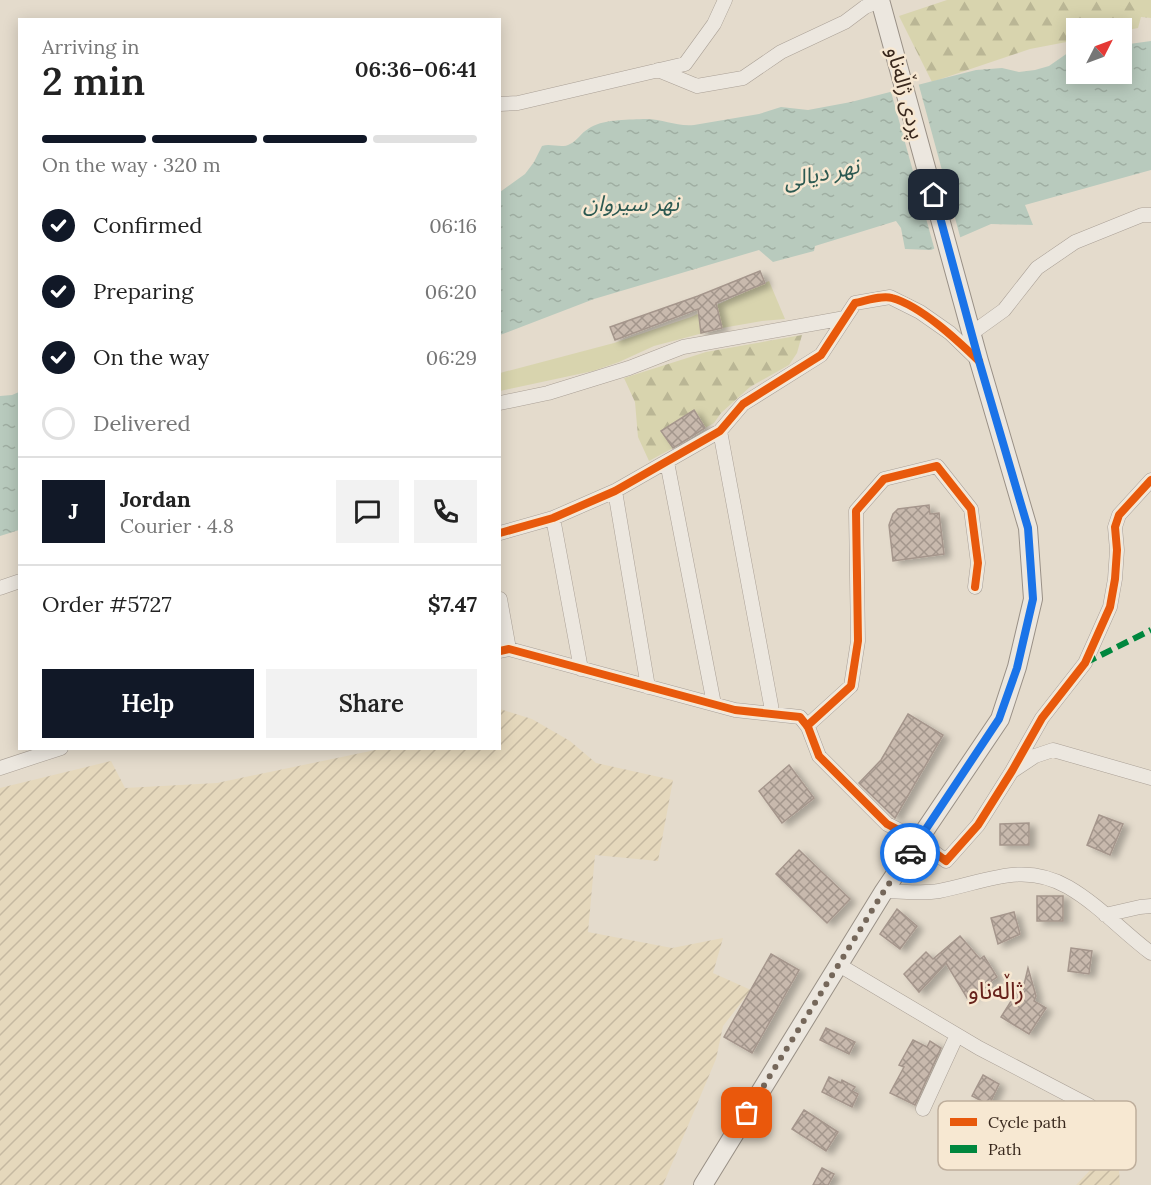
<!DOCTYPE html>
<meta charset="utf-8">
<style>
body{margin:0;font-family:Lora,"Noto Sans Arabic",serif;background:#f2f2f2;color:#222;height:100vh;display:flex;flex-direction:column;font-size:22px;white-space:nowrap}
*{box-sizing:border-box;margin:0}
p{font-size:20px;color:#767676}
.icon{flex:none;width:33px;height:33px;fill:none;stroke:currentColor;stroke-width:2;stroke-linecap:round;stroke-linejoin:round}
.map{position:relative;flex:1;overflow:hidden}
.side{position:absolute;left:18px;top:18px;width:483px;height:732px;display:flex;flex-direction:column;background:#fff;border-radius:0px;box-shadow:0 3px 15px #0003}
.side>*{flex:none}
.needle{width:39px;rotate:48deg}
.tools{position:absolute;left:1066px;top:18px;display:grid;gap:12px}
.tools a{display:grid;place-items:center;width:66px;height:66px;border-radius:0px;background:#fff;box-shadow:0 3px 15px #0003;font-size:30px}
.pin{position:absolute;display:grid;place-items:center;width:51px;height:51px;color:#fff;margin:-26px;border-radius:12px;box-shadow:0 3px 9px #0006}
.courier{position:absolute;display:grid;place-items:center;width:60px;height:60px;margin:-30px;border:4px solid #1a73e8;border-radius:50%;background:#fff;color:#222;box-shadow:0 2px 8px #0007}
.head em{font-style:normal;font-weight:600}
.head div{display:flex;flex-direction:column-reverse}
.head{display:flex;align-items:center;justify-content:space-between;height:102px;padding:0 24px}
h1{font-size:39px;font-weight:600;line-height:45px}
.bar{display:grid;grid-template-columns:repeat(4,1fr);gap:9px 6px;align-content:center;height:72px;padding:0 24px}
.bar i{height:8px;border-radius:4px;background:#e0e0e0}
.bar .on{background:#111827}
.bar p{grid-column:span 4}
.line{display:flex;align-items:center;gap:15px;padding:0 24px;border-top:2px solid #e0e0e0}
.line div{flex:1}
.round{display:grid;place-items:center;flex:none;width:63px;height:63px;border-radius:0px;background:#f2f2f2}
ol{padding:0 24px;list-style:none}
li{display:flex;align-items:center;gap:18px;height:66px}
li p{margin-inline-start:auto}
li .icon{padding:6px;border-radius:50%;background:#111827;color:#fff;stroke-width:4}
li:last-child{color:#767676}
li i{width:33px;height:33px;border:3px solid #e0e0e0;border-radius:50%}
.cta{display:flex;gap:12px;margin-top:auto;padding:12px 24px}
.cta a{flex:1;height:69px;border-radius:0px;background:#111827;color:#fff;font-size:24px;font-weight:600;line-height:69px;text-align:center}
.cta a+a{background:#f2f2f2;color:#222}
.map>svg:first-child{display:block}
.farmland{fill:url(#farmland-furrows)}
.forest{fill:url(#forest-firs)}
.garden{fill:#d8d4ae}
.water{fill:url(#water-ripples)}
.pier{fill:#e4dbcc}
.building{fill:url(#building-cross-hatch);stroke:#a5968c;stroke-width:1.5;filter:url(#shadow)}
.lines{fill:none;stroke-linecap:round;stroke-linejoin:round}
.minor-casing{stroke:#aaa096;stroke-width:15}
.secondary-casing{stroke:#999086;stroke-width:20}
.minor{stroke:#ece7df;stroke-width:14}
.secondary{stroke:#ece7df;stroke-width:18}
.quiet{stroke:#00873e;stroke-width:6;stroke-dasharray:12 6;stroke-linecap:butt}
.cycleway-casing{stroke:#f7e8d2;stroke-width:11}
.cycleway{stroke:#e8590c;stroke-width:8}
.done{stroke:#75675a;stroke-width:6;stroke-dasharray:0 10.8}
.route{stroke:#1a73e8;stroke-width:8}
.labels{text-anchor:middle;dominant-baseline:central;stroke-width:5;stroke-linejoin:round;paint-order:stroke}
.street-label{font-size:21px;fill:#39281d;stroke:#f7e8d2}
.water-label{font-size:22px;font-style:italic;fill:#2c5951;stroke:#f7e8d2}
.quarter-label{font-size:24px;fill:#67221b;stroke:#f7e8d2}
.key{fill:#f7e8d2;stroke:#beae9c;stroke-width:1.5}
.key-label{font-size:16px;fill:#39281d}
</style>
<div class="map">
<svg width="1151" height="1185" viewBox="0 0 1151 1185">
<defs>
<pattern id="farmland-furrows" width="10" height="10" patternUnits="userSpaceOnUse" patternTransform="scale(1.5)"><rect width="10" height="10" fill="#e5d8bc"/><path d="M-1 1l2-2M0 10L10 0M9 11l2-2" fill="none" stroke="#c5b9a1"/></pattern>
<pattern id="forest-firs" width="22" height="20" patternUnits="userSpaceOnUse" patternTransform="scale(1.5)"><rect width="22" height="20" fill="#d8d4ae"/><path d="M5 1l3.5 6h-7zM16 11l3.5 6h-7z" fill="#bab695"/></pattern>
<pattern id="water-ripples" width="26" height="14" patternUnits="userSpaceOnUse" patternTransform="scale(1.5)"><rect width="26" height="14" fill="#b8cabd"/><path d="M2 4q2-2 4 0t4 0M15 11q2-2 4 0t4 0" fill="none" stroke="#9faea2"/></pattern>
<pattern id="building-cross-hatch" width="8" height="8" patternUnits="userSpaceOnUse" patternTransform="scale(1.5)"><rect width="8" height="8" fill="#c8b9ad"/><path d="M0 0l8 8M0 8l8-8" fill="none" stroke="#a3968c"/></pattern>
<filter id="shadow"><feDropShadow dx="6" dy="3.5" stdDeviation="3" flood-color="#0004"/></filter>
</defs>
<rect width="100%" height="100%" fill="#e4dbcc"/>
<path class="farmland" d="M500,709L532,719L570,741L596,763L673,780L658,861L595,855L588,932L672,948L723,938L713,973L751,990L723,1026L716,1059L663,1185H0V788L111,761L125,788L217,783L380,749L500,748Z
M1117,1142L1120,1185H1076Z"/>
<path class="forest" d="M947,0H1151V18L1141,17L1138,28L1122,31V28H1077V40L1030,49L932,82L899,16Z
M802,335L797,353L789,365L750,387L721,413L714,423L705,428L694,410L661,431L673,448L649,461L638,437L635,402L624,378L706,352Z"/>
<path class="garden" d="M769,281L785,319L762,321L722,328L654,346L619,362L593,371L500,391V373L614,343L691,317Z"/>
<path class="water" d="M1151,41V170L1025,205L1033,225L991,224L931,250L905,249L901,228L896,221L815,246L814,251L773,262L759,250L594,299L500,335V192L525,174L534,162L542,146C551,143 562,149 570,144C577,141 581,133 588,129C602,119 626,120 643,119C662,118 676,127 694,125L759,114L781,107L808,110L851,102L976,70L1002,68L1019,72L1035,70L1049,66L1072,50L1077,49V74H1122V45Z
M19,392V530L0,536V396L12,395Z"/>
<path class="pier" d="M918,82L961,240L935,251L890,88Z"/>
<path class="building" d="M760,271L765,283L716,303L722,328L701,333L698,309L615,340L610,327L698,296Z
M694,410L705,428L673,448L661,431Z
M929,505L930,514L939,513L944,554L893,561L889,525L893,514L898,509Z
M908,714L943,735L895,818L859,783L881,760Z
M789,765L814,798L782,823L759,791Z
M1099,815L1123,824L1110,855L1087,845Z
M1029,823V845H1000V824Z
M799,850L850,899L827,923L776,874Z
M1037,896H1063V921H1037Z
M897,909L917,926L900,949L880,934Z
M1014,912L1020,934L998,944L991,918Z
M960,936L980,959L984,956L997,977L967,998L946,963L919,992L904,974L926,952L933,959Z
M1071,948L1092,951L1089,974L1068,971Z
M771,954L799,970L752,1053L724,1037Z
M1028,968L1036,996L1034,1001L1046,1008L1029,1034L1001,1017L1018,990L1022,993Z
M826,1028L855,1042L849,1054L820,1040Z
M913,1040L927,1047L930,1041L941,1048L915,1105L890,1093L904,1067L899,1065Z
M983,1075L999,1084L989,1105L972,1096Z
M829,1077L841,1083L842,1080L855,1087L852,1091L858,1094L852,1107L822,1092Z
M804,1110L838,1132L826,1151L792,1129Z
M822,1168L834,1174L828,1185H813Z"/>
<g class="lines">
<g class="minor-casing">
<path id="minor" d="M658,70L697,86L743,78L781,52L845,22L865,7L881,0
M500,104L518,103L685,64L714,24L725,0
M972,333L1004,310L1037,268L1075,242L1142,215H1151
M500,403L548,393L629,368L683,347L845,318
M720,431L771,705V714
M667,462L714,704
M615,491L648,687
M553,518L581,669
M500,533L553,518L615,491L720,431L743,404L821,355L855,303L890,297L920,312L950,333L979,361
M0,588L20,581
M500,599L509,649
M500,651L509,649L735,710L800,717L808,727L819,756L887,824L918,840L946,861L978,825L1012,771L1042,718L1085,663L1110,607L1115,579L1117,550L1115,527L1119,515L1151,480
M807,726L851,686L858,641L856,511L884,479L937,466L971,509L978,563L975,587
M0,768L61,748
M1014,770L1035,756L1053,750L1151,778
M884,891C902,891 922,894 939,891C986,882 1023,861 1068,887C1099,905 1123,932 1151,953
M1105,915L1140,907L1151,906
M839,965L979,1048L1090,1106
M923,1109L957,1035"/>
</g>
<g class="secondary-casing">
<path id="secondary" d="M703,1185L884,891L1000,719L1017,667L1033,599L1028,528L979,361L880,0"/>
</g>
<use href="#minor" class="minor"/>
<use href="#secondary" class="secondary"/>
<path class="quiet" d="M1085,663L1151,630"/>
<g class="cycleway-casing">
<path id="cycleway" d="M500,533L553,518L615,491L720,431L743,404L821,355L855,303C865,301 882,295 892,298C921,306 957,340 979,361
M500,651L509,649L735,710L800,717L808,727L819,756L887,824L918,840L946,861L978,825L1012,771L1042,718L1085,663L1110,607L1115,579L1117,550L1115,527L1119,515L1151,480
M807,726L851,686L858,641L856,511L884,479L937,466L971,509L978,563L975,587"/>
</g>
<use href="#cycleway" class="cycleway"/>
</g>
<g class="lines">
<path class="done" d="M747,1113L884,891L910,853"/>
<path class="route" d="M910,853L999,719L1017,668L1033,599L1028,528L979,361L934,195"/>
</g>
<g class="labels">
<g class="street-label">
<text transform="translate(906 93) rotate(75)">پردی ژاڵەناو</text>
</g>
<g class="water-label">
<text transform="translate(821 173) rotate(-12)">نهر ديالى</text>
<text x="631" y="203">نهر سیروان</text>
</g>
<g class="quarter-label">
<text x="996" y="990">ژاڵەناو</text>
</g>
</g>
<rect x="938" y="1101" width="198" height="69" rx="9" class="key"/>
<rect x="950" y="1118" width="27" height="8" fill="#e8590c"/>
<rect x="950" y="1145" width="27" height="8" fill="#00873e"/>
<g class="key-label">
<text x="988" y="1128">Cycle path</text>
<text x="988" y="1155">Path</text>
</g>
</svg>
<div class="tools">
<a><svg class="needle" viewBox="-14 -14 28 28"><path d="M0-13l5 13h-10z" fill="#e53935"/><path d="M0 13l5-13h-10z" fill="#767676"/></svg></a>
</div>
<div class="pin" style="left:747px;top:1113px;background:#ea580c"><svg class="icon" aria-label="bag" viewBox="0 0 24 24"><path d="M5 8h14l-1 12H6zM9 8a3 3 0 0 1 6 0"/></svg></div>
<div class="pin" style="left:934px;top:195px;background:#1f2937"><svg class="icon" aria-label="home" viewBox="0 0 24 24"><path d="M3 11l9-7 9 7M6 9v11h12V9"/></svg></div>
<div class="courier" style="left:910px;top:853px"><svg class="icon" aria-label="car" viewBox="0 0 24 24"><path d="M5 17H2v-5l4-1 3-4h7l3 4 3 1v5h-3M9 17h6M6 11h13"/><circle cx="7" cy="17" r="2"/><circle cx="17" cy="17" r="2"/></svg></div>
<section class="side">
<div class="head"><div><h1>2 min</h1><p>Arriving in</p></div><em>06:36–06:41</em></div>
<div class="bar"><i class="on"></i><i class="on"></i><i class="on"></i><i></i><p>On the way · 320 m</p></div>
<ol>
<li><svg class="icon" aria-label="check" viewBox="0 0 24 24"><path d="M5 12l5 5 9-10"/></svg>Confirmed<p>06:16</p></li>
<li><svg class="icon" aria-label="check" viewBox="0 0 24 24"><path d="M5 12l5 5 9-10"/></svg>Preparing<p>06:20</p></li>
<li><svg class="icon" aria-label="check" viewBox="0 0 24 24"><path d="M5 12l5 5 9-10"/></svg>On the way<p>06:29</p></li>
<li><i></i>Delivered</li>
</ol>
<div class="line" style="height:108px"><b class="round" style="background:#111827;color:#fff">J</b><div><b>Jordan</b><p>Courier · 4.8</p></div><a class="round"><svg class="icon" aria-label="chat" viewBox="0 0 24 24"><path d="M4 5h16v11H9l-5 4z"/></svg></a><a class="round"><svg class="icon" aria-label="phone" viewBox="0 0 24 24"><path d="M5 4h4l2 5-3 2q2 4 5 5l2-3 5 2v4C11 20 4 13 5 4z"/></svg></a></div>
<div class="line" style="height:78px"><div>Order #5727</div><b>$7.47</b></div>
<div class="cta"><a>Help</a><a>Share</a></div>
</section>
</div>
